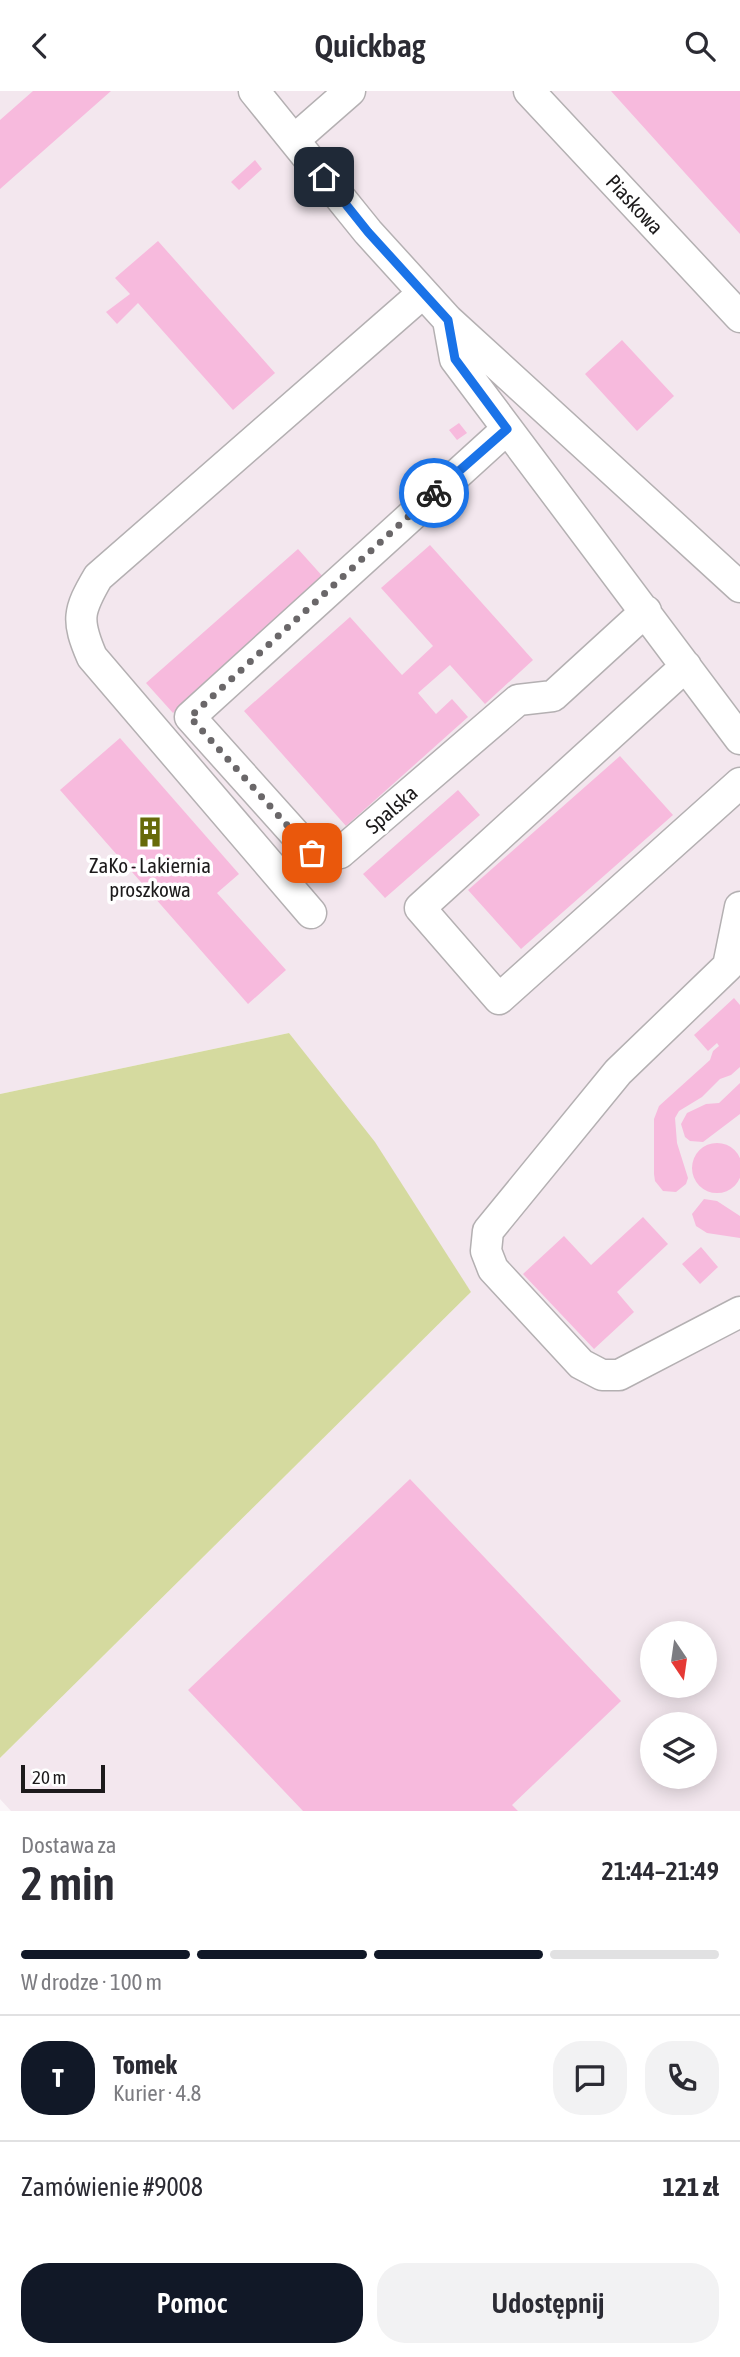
<!DOCTYPE html>
<html lang="pl">
<meta charset="utf-8">
<style>
body{margin:0;font-family:"Asap Condensed",sans-serif;background:#f2f2f3;color:#2b2b33;height:100vh;display:flex;flex-direction:column;font-size:26px;white-space:nowrap}
*{box-sizing:border-box;margin:0}
p{font-size:23px;color:#7c7c81}
.icon{flex:none;width:38px;height:38px;fill:none;stroke:currentColor;stroke-width:2;stroke-linecap:round;stroke-linejoin:round}
.map{position:relative;height:1720px;overflow:hidden}
.sheet{display:flex;flex-direction:column;background:#fff;flex:1}
.sheet>*{flex:none}
.needle{width:46px;rotate:167deg}
.fabs{position:absolute;left:640px;top:1530px;display:grid;gap:14px}
.fabs a{display:grid;place-items:center;width:77px;height:77px;border-radius:50%;background:#fff;box-shadow:0 4px 18px #0003;font-size:35px}
.scale{position:absolute;left:21px;bottom:18px;width:84px;box-sizing:border-box;padding-left:7px;border:4px solid #1c1a1b;border-top:0;font-size:19px;line-height:24px;white-space:nowrap;color:#1c1a1b;-webkit-text-stroke:5px #fff;paint-order:stroke}
.pin{position:absolute;display:grid;place-items:center;width:60px;height:60px;color:#fff;margin:-30px;border-radius:14px;box-shadow:0 4px 10px #0006}
.courier{position:absolute;display:grid;place-items:center;width:70px;height:70px;margin:-35px;border:5px solid #1a73e8;border-radius:50%;background:#fff;color:#222;box-shadow:0 2px 9px #0007}
.summary em{font-style:normal;font-weight:600}
.summary div{display:flex;flex-direction:column-reverse}
.summary{display:flex;align-items:center;justify-content:space-between;height:119px;padding:0 21px}
h1{font-size:46px;font-weight:600;line-height:52px}
.bar{display:grid;grid-template-columns:repeat(4,1fr);gap:10px 7px;align-content:center;height:84px;padding:0 21px}
.bar i{height:9px;border-radius:5px;background:#e1e1e2}
.bar .selected{background:#111827}
.bar p{grid-column:span 4}
.line{display:flex;align-items:center;gap:18px;padding:0 21px;border-top:2px solid #e1e1e2}
.line div{flex:1}
.round{display:grid;place-items:center;flex:none;width:74px;height:74px;border-radius:28px;background:#f2f2f3}
.button{display:flex;gap:14px;margin-top:auto;padding:14px 21px}
.button a{flex:1;height:80px;border-radius:28px;background:#111827;color:#fff;font-size:28px;font-weight:600;line-height:80px;text-align:center}
.button a+a{background:#f2f2f3;color:#2b2b33}
header{display:flex;justify-content:space-between;align-items:center;height:91px;padding:0 21px;background:#fff;font-size:32px;font-weight:600}
.map>svg:first-child{display:block}
.built{fill:#f3e7ee;fill-rule:evenodd}
.green{fill:#d5da9f}
.building{fill:#f7badd}
.lines{fill:none;stroke-linecap:round;stroke-linejoin:round}
.minor-casing{stroke:#b4b0b2;stroke-width:33}
.minor{stroke:#fff;stroke-width:30}
.done{stroke:#6a6769;stroke-width:7;stroke-dasharray:0 12.6}
.route{stroke:#1a73e8;stroke-width:9}
.labels{text-anchor:middle;dominant-baseline:central;stroke-width:7;stroke-linejoin:round;paint-order:stroke}
.street-label{font-size:21px;fill:#1c1a1b;stroke:#fff}
.poi-label{font-size:21px;fill:#1c1a1b;stroke:#fff}
</style>
<header><svg class="icon" aria-label="back" viewBox="0 0 24 24"><path d="M15 5l-7 7 7 7"/></svg>Quickbag<svg class="icon" aria-label="search" viewBox="0 0 24 24"><circle cx="10" cy="10" r="6"/><path d="M15 15l6 6"/></svg></header>
<div class="map">
<svg width="740" height="1720" viewBox="0 0 740 1720">
<rect width="100%" height="100%" fill="#fbf6f9"/>
<path class="built" d="M0,0H740V1720H11L0,1708V1667L471,1201L289,942L0,1003ZM653,1542H705V1594H653ZM653,1633H705V1685H653Z"/>
<path class="green" d="M289,942L375,1051L471,1201L0,1667V1003Z"/>
<path class="building" d="M33,0H111L0,98V29Z
M611,0H740V143Z
M255,69L262,78L239,99L231,91Z
M158,150L275,282L233,319L138,212L117,233L106,221L130,203L115,187Z
M622,249L674,305L637,340L585,283Z
M459,332L467,342L457,349L449,339Z
M430,454L533,569L485,613L450,574L418,602L436,623L452,608L468,626L346,735L244,620L350,526L402,584L433,555L381,497Z
M298,458L325,488L173,622L146,592Z
M120,647L239,783L217,802L286,879L248,913L60,699Z
M620,665L673,724L521,858L468,799Z
M458,699L480,724L385,807L363,783Z
M734,907L740,914V976L731,984L720,988L702,1006L679,1020L675,1027L677,1052L688,1087L686,1093L676,1101L663,1100L655,1090L654,1083V1028L659,1015L710,969L713,960L719,955L717,952L708,960L694,944Z
M740,992V1023L703,1051L690,1050L685,1046L681,1033L687,1022L706,1013L719,1012Z
M692 1077a25 25 0 1 1 50 0a25 25 0 1 1-50 0Z
M704,1108L717,1110L740,1125V1147L707,1142L696,1135L692,1123Z
M643,1126L668,1153L617,1201L634,1221L594,1258L523,1183L564,1145L591,1174Z
M701,1156L718,1176L700,1193L682,1173Z
M410,1388L621,1610L512,1714L518,1720H303L188,1599Z"/>
<g class="lines">
<g class="minor-casing">
<path id="minor" d="M254,0L368,141L448,229L740,496
M529,0L740,226
M294,49L350,0
M448,229L455,268L740,648
M507,338L190,626L312,762H340L518,609L553,605L646,520
M686,575L420,817L499,908L740,692
M740,816L728,875L618,981L488,1140L486,1160L493,1178L581,1273L602,1284H619L740,1221
M311,822L92,566C76,529 78,520 98,486L423,202"/>
</g>
<use href="#minor" class="minor"/>
</g>
<g class="lines">
<path class="done" d="M312,762L190,626L434,402"/>
<path class="route" d="M324,86L368,141L448,229L455,268L507,338L434,402"/>
</g>
<defs>
<g id="building-bare" transform="scale(2.415)"><path d="M-4-6H4V6H1V3H-1V6H-4ZM-2.5-4.3h1.7v1.8h-1.7ZM.8-4.3h1.7v1.8H.8ZM-2.5-1h1.7V.8h-1.7ZM.8-1h1.7V.8H.8Z" fill="#676a09" stroke="#fff" stroke-width="2.5" paint-order="stroke"/></g>
</defs>
<g fill-rule="evenodd">
<use href="#building-bare" x="150" y="741"/>
</g>
<g class="labels">
<g class="street-label">
<text transform="translate(635 113) rotate(47)">Piaskowa</text>
<text transform="translate(391 718) rotate(-41)">Spalska</text>
</g>
<g class="poi-label">
<text x="150" y="774">ZaKo - Lakiernia<tspan x="150" dy="24">proszkowa</tspan></text>
</g>
</g>
</svg>
<div class="fabs">
<a><svg class="needle" viewBox="-14 -14 28 28"><path d="M0-13l5 13h-10z" fill="#e53935"/><path d="M0 13l5-13h-10z" fill="#7c7c81"/></svg></a>
<a><svg class="icon" aria-label="layers" viewBox="0 0 24 24"><path d="M12 4l9 5-9 5-9-5zM3 14l9 5 9-5"/></svg></a>
</div>
<div class="scale">20 m</div>
<div class="pin" style="left:312px;top:762px;background:#ea580c"><svg class="icon" aria-label="bag" viewBox="0 0 24 24"><path d="M5 8h14l-1 12H6zM9 8a3 3 0 0 1 6 0"/></svg></div>
<div class="pin" style="left:324px;top:86px;background:#1f2937"><svg class="icon" aria-label="home" viewBox="0 0 24 24"><path d="M3 11l9-7 9 7M6 9v11h12V9"/></svg></div>
<div class="courier" style="left:434px;top:402px"><svg class="icon" aria-label="bike" viewBox="0 0 24 24"><circle cx="6" cy="16" r="4"/><circle cx="18" cy="16" r="4"/><path d="M6 16l4-8h5l3 8M10 8l3 8H6M13 5h3"/></svg></div>
</div>
<section class="sheet">
<div class="summary"><div><h1>2 min</h1><p>Dostawa za</p></div><em>21:44–21:49</em></div>
<div class="bar"><i class="selected"></i><i class="selected"></i><i class="selected"></i><i></i><p>W drodze · 100 m</p></div>
<div class="line" style="height:126px"><b class="round" style="background:#111827;color:#fff">T</b><div><b>Tomek</b><p>Kurier · 4.8</p></div><a class="round"><svg class="icon" aria-label="chat" viewBox="0 0 24 24"><path d="M4 5h16v11H9l-5 4z"/></svg></a><a class="round"><svg class="icon" aria-label="phone" viewBox="0 0 24 24"><path d="M5 4h4l2 5-3 2q2 4 5 5l2-3 5 2v4C11 20 4 13 5 4z"/></svg></a></div>
<div class="line" style="height:91px"><div>Zamówienie #9008</div><b>121 zł</b></div>
<div class="button"><a>Pomoc</a><a>Udostępnij</a></div>
</section>
